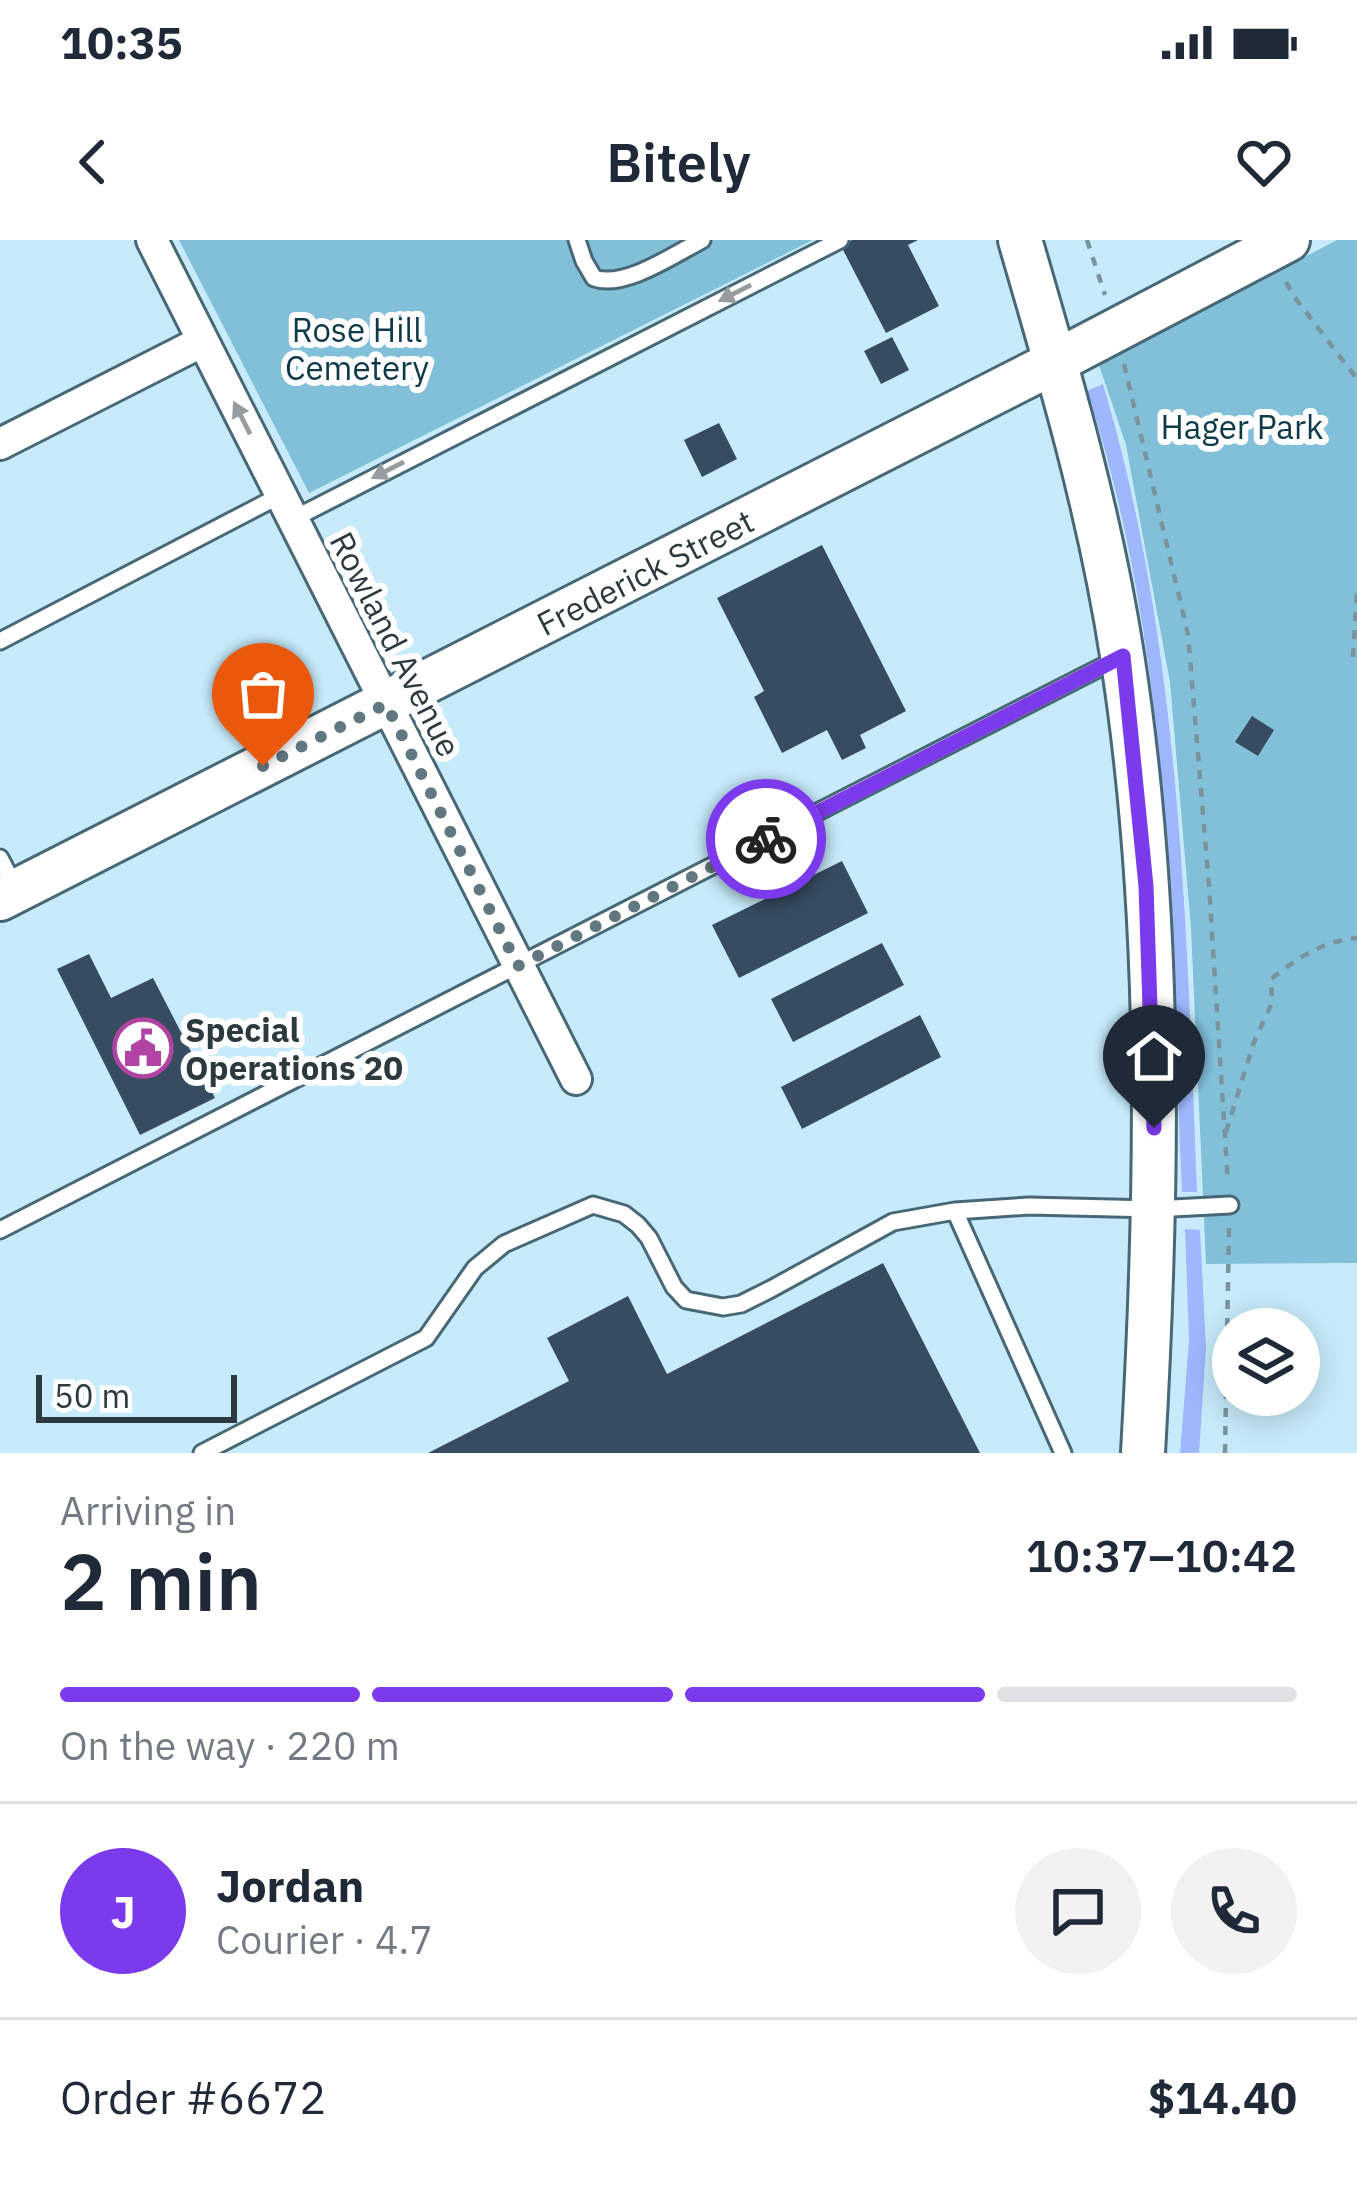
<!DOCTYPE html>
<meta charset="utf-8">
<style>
body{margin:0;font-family:"IBM Plex Sans",sans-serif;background:#f2f2f3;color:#1f2937;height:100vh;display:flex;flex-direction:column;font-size:45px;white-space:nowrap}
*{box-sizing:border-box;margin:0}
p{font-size:39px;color:#747a83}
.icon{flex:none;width:66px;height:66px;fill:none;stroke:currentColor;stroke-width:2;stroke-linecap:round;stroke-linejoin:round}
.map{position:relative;height:1213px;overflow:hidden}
.side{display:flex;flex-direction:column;background:#fff;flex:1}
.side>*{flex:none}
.buttons{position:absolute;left:1212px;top:1068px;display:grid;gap:24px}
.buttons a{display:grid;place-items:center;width:108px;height:108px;border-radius:50%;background:#fff;box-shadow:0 6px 30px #0003;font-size:60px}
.scale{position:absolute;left:36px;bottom:30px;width:201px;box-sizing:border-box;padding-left:12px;border:6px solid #2c3a40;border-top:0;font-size:33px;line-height:42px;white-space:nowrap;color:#2c3a40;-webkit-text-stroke:9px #fff;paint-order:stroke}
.pin{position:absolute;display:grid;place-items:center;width:102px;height:102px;color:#fff;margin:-123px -51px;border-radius:50% 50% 50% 0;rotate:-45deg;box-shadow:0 0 12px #0007}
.pin .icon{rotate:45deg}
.courier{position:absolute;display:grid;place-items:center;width:120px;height:120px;margin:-60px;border:9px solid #7c3aed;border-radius:50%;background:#fff;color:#222;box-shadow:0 3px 15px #0007}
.overview em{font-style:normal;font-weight:600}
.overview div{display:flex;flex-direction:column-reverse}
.overview{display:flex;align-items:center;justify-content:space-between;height:204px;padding:0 60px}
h1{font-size:78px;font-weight:600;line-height:90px}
.bar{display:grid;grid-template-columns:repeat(4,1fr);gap:18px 12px;align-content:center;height:144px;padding:0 60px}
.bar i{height:15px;border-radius:9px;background:#e0e1e3}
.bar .active{background:#7c3aed}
.bar p{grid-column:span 4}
.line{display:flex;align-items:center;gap:30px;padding:0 60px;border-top:3px solid #e0e1e3}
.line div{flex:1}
.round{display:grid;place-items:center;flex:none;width:126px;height:126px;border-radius:63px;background:#f2f2f3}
.status{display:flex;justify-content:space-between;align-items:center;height:84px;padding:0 60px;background:#fff;direction:ltr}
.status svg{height:33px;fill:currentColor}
header{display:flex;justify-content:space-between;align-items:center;height:156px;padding:0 60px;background:#fff;font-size:54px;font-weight:600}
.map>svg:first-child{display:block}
.green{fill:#82bfd9}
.water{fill:#9eb7fd}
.building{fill:#374c60}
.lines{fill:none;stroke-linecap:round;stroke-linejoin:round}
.lane-casing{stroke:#486876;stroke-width:21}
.street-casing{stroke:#486876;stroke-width:36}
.secondary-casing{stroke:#486876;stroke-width:48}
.path{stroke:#7a949e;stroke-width:4.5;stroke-dasharray:9 9;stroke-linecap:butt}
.lane{stroke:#fff;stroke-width:15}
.street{stroke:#fff;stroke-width:30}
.secondary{stroke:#fff;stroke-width:42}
.oneway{fill:#969ca0}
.done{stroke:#627881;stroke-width:12;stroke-dasharray:0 21.6}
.route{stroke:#7c3aed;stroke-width:15}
.labels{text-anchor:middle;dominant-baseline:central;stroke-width:12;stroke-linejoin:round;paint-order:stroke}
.park-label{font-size:33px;fill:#0e3949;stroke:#fff}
.street-label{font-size:33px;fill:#2c3a40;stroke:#fff}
.poi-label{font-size:33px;font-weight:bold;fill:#2c3a40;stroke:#fff;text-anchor:start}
</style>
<div class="status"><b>10:35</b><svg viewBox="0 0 49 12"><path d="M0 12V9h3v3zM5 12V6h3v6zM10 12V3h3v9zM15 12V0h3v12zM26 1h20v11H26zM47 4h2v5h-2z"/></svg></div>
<header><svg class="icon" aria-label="back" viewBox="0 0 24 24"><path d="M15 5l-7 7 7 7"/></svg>Bitely<svg class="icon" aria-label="heart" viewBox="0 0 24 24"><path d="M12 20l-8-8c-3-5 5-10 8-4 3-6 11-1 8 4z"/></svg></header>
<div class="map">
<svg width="1357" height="1213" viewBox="0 0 1357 1213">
<rect width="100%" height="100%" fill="#c7ebfa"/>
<path class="green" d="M179,0H813L309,253Z
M1337,0H1357V1023L1206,1024L1191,688L1170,442L1126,205L1099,125Z"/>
<path class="water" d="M1103,144C1181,406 1186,680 1197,952H1182C1170,684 1172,409 1087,151Z
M1185,989L1200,990L1206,1108L1199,1213H1180L1189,1101Z"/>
<path class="building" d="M852,0H918L908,5L939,66L886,93L841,6Z
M892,97L909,130L881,144L864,111Z
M719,183L737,219L702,237L684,200Z
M822,305L906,471L860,495L866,508L842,520L827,490L782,513L754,457L764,451L717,358Z
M1252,476L1274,490L1258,516L1235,502Z
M842,621L868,673L739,738L712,685Z
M882,703L904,745L793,802L771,759Z
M89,714L111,758L153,738L215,858L140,895L57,729Z
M920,775L941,817L802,889L781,847Z
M883,1023L980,1213H428L569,1141L547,1098L628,1056L667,1134Z"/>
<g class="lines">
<g class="lane-casing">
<path id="lane" d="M577,0L584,21L594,38C624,49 675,14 702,0
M293,279L840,0
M0,401L281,255
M0,618L15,647
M955,971L1063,1213
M0,990L1119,418
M202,1213L426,1098L475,1028L504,1004L593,965L624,974L638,985L649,998L674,1047L686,1060L723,1067L741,1064L771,1049L893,982L955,971L1029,966L1154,969L1230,965"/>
</g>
<g class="street-casing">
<path id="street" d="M152,0L576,839
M0,204L203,101"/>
</g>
<g class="secondary-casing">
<path id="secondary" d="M1020,0C1060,137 1100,273 1122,415C1163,678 1158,948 1143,1213
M0,659L1055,122L1288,0"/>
</g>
<path class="path" d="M1087,0L1105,55
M1286,42L1296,59L1357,139
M1124,124L1188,394L1209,646L1228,943
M1353,417L1357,353
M1226,892L1254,802L1272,763L1271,739C1298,718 1322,701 1357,698
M1225,1213L1229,985"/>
<use href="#lane" class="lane"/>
<use href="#street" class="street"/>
<use href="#secondary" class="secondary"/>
</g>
<defs><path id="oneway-solid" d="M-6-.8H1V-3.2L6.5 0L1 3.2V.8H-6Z" transform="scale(3)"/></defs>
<g class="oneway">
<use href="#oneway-solid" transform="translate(735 53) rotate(153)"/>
<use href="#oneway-solid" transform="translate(242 178) rotate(-117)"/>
<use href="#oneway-solid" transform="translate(388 230) rotate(153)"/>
</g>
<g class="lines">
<path class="done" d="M263,526L386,464L518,726L766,599"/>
<path class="route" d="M766,599L1123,416L1146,646L1154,888"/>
</g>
<defs>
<g id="civic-ring" transform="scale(3)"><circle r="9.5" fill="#fff" stroke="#b143a2" stroke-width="1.5"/><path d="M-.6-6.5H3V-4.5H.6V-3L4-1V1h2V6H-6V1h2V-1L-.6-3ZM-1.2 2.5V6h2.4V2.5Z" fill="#b143a2"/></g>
</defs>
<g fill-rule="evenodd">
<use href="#civic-ring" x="143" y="808"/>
</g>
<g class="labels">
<g class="park-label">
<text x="357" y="89">Rose Hill<tspan x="357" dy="38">Cemetery</tspan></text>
<text x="1242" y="186">Hager Park</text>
</g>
<g class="street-label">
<text transform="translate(645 332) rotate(-27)">Frederick Street</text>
<text transform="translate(396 404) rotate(63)">Rowland Avenue</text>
</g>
<g class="poi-label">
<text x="185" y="789">Special<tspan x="185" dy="38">Operations 20</tspan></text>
</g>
</g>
</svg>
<div class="buttons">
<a><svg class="icon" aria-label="layers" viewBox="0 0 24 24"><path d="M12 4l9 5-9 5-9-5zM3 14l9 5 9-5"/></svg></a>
</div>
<div class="scale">50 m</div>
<div class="pin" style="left:263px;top:526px;background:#ea580c"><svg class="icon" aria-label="bag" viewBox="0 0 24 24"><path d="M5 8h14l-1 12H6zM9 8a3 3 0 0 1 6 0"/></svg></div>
<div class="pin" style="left:1154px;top:888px;background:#1f2937"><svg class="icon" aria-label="home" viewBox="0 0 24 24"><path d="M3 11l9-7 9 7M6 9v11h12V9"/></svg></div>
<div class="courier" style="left:766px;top:599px"><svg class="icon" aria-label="bike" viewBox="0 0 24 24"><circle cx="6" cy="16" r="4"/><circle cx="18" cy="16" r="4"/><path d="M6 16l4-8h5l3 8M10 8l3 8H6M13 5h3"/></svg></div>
</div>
<section class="side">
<div class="overview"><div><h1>2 min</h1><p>Arriving in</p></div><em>10:37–10:42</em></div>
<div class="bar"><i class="active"></i><i class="active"></i><i class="active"></i><i></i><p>On the way · 220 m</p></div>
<div class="line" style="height:216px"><b class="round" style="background:#7c3aed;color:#fff">J</b><div><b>Jordan</b><p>Courier · 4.7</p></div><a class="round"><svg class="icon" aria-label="chat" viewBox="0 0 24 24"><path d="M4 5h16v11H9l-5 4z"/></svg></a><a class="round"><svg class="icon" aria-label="phone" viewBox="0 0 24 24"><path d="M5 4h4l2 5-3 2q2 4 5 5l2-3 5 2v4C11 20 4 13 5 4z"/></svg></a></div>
<div class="line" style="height:156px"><div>Order #6672</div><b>$14.40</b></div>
</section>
